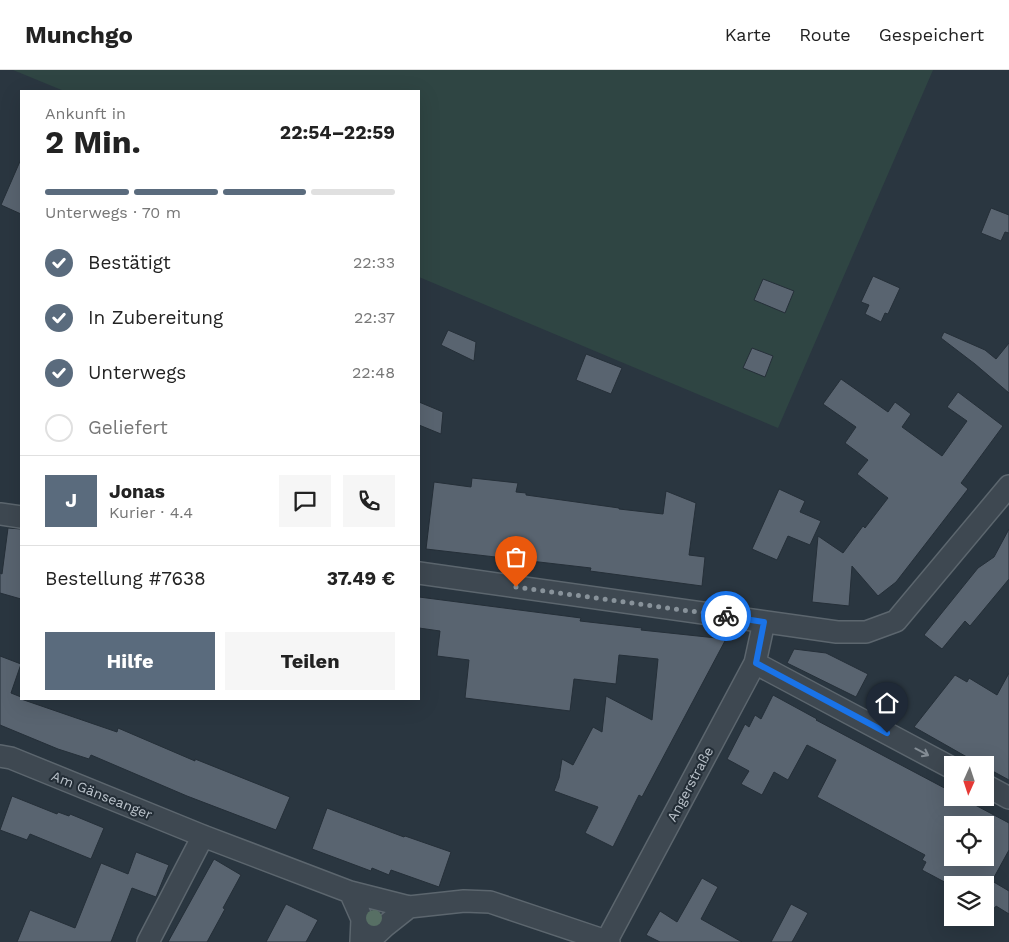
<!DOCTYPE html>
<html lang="de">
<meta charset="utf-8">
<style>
body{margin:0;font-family:"Work Sans",sans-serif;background:#f6f6f6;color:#222;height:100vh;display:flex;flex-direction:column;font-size:19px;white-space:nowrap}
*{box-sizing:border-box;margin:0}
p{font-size:16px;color:#767676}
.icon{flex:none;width:28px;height:28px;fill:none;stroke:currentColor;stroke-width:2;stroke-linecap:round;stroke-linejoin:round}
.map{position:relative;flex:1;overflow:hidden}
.sheet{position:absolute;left:20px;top:20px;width:400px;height:610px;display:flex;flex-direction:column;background:#fff;border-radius:0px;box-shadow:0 5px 20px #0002}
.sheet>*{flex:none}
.needle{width:32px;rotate:183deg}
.controls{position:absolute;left:944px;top:686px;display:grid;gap:10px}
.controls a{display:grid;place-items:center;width:50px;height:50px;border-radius:0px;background:#fff;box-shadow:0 5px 20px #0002;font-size:25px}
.pin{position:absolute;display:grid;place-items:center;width:42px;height:42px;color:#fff;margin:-51px -21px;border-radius:50% 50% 50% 0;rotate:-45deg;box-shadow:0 0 5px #0007}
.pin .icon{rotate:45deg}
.courier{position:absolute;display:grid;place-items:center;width:50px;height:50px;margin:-25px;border:4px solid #1a73e8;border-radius:50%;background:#fff;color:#222;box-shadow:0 1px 6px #0007}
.headline em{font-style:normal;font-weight:700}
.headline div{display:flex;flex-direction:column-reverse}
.headline{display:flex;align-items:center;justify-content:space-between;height:85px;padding:0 25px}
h1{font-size:32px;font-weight:700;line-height:38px}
.bar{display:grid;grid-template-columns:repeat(4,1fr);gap:8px 5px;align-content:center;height:60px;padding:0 25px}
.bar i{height:6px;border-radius:4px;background:#e0e0e0}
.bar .on{background:#5a6b7d}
.bar p{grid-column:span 4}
.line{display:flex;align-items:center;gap:12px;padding:0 25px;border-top:1px solid #e0e0e0}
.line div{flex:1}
.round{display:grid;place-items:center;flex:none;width:52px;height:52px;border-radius:0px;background:#f6f6f6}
ol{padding:0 25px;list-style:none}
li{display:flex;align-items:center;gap:15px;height:55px}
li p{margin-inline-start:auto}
li .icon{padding:5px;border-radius:50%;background:#5a6b7d;color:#fff;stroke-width:4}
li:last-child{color:#767676}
li i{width:28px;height:28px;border:2px solid #e0e0e0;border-radius:50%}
.action{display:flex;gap:10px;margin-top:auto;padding:10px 25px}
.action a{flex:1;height:58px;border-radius:0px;background:#5a6b7d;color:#fff;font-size:20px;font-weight:700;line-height:58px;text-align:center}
.action a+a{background:#f6f6f6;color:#222}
header{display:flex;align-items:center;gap:30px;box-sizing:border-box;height:70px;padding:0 25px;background:#fff;border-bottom:1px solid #e0e0e0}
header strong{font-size:24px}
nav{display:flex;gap:28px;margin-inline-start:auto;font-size:18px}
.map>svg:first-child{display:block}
.green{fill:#2f4543}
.building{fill:#596470;stroke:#252f38;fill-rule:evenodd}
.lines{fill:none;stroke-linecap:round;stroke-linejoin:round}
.minor-casing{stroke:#5c666e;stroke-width:24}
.minor{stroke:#3e4851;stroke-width:21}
.tree{fill:#576f64}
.oneway{stroke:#838c94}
.done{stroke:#88929a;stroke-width:5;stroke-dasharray:0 9}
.route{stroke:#1a73e8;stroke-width:6}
.labels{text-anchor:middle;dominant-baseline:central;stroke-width:4;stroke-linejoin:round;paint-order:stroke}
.street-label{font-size:14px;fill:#bbc3cb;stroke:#232d36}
</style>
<header>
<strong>Munchgo</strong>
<nav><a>Karte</a><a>Route</a><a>Gespeichert</a></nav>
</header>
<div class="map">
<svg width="1009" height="872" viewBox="0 0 1009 872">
<rect width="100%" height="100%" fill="#2a3640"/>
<path class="green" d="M13,0H933L778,358L419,207V21H64Z"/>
<path class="building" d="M21,89V144L1,135Z
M991,138L1009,145V163L1005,162L1001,171L981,163Z
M873,206L900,218L888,244L885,243L881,252L865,244L869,235L861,232Z
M763,209L794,221L785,243L754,230Z
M448,260L476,272L474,291L441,275Z
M944,262L985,280L996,289L1009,273V323L975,294L941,268Z
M752,278L773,286L765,307L743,298Z
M586,284L622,298L611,324L576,310Z
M841,309L888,342L895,332L911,344L902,357L942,386L967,351L947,337L958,322L1003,356L961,413L968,419L896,512L878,526L852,496L849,536L812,532L818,466L843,483L863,456L865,458L888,428L857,404L868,390L845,373L856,357L823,334Z
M419,332L443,342L441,364L419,355Z
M472,408L518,413L516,422L526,423V425L619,438V439L663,444L666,421L696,433L689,485L705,487L702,516L590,501L591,498L426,479L434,412L471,417Z
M779,419L805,431L800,442L821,451L810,475L788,466L777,490L752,479Z
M8,458L21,459V529L0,523V503L2,504Z
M1009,459V509L970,556L965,551L942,579L924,565L978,498L994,487Z
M419,527L581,548L580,551L642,558L641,560L726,569L642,727L639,725L613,777L585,763L598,737L554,721L559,708L562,689L573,695L593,657L602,662L606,626L652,650L658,589L619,585L616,614L574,609L570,641L465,628L469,590L437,586L440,561L419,558Z
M794,579L826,583L868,604L856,627L787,593Z
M0,586L21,594L11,623L21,627V629L117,662L118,658L195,691V689L290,727L276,760L187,726L91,685L89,689L58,679L0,655Z
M1009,603V710L985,697V695H981L914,657L955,605L967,612L969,608L997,625Z
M773,625L817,649L816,650L952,722V728H962L1009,753V780L992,811L1009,821V844L996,836L995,838L985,833V815L952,816L922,800L926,792L922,790L925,785L817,727L836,690L807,675L788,710L774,702L762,725L741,714L749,701L727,689L745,654L749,657L755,645L761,649ZM952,755H985V788H952Z
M12,726L57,744L58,742L69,746L70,744L104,758L91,789L30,764L27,770L0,760Z
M327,738L404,767L405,766L451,782L439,817L391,800L389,805L372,798L371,801L312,779Z
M136,782L169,795L156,827L132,818L111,872H17L30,840L75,858L101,793L128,804Z
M214,789L241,805L223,838L225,839L207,872H168Z
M702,808L718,817L701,849L742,872H660L646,865L660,841L677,852Z
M286,834L318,850L306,872H266Z
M791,834L808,843L792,872H771Z"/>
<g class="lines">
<g class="minor-casing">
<path id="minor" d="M0,444L21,447
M419,503L837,562H866L896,551L1009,416
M755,593L952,698
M0,686L11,688L203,766L350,822L409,837L464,831L490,832L609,872
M985,715L1009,728
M350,822L362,849L361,872
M148,872L203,766
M368,872L385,856L409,837
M606,872L755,593L764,552"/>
</g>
<use href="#minor" class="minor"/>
</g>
<circle class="tree" cx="374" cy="848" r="8"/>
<defs><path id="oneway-shaft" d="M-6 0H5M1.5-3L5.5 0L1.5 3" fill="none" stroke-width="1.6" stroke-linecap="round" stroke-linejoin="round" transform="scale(1.25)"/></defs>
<use class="oneway" href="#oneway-shaft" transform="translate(922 682) rotate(28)"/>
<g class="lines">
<path class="done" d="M516,517L726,546"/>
<path class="route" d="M726,546L764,552L756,593L887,663"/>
</g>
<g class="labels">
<g class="street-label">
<text transform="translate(690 714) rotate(-62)">Angerstraße</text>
<text transform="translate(102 725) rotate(22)">Am Gänseanger</text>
</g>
</g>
</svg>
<div class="controls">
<a><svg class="needle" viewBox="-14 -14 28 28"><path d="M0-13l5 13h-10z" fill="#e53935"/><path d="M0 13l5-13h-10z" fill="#767676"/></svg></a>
<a><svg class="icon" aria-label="locate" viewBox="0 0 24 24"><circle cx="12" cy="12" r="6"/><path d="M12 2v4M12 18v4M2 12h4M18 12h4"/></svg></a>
<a><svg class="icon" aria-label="layers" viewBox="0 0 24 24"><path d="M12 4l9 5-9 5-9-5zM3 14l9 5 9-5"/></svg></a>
</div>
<div class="pin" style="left:516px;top:517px;background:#ea580c"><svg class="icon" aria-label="bag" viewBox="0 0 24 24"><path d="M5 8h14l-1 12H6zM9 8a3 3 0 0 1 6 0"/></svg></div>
<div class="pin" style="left:887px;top:663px;background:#1f2937"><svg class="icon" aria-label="home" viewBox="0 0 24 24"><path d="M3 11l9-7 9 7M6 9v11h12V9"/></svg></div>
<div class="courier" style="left:726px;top:546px"><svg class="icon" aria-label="bike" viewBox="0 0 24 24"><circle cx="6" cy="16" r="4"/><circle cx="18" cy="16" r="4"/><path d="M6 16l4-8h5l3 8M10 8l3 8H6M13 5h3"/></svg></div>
<section class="sheet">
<div class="headline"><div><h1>2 Min.</h1><p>Ankunft in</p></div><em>22:54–22:59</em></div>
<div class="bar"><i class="on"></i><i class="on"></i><i class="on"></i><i></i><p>Unterwegs · 70 m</p></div>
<ol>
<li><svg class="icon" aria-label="check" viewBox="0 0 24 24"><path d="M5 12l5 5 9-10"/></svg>Bestätigt<p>22:33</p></li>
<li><svg class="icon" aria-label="check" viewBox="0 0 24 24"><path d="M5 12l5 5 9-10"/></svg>In Zubereitung<p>22:37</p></li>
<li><svg class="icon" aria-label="check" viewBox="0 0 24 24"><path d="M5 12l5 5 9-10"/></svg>Unterwegs<p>22:48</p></li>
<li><i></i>Geliefert</li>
</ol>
<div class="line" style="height:90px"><b class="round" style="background:#5a6b7d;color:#fff">J</b><div><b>Jonas</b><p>Kurier · 4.4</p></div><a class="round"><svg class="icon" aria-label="chat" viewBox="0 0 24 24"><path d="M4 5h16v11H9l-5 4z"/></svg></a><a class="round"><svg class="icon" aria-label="phone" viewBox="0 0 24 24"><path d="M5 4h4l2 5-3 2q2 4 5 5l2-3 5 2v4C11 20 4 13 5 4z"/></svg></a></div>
<div class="line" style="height:65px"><div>Bestellung #7638</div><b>37.49 €</b></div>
<div class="action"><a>Hilfe</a><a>Teilen</a></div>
</section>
</div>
